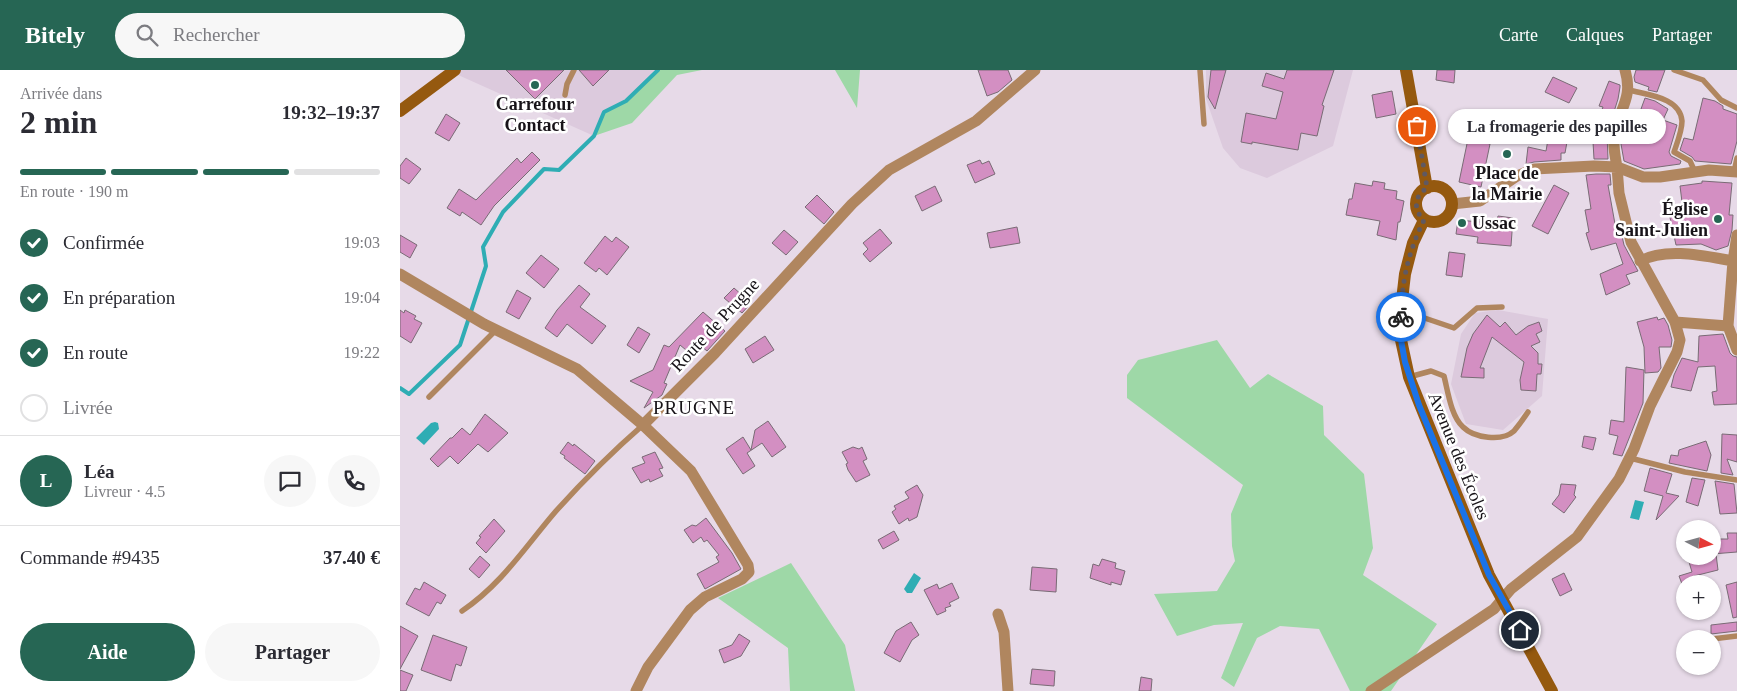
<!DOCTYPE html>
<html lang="fr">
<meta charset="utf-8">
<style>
body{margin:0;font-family:"Times New Roman",serif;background:#f7f7f7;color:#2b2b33;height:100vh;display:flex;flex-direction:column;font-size:19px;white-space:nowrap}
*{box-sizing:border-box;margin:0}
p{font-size:16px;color:#7c7c81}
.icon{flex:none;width:28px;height:28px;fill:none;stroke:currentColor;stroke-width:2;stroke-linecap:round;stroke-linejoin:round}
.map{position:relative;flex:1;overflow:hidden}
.drawer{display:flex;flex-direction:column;background:#fff;width:400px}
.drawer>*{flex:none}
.needle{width:32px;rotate:96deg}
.fabs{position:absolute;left:1276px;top:450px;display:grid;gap:10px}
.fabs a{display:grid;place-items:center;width:45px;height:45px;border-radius:50%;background:#fff;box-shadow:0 1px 4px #0004;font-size:25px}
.pin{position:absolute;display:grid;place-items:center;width:42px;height:42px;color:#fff;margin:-21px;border:2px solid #fff;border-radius:50%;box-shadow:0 1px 5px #0007}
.courier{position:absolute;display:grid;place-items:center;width:50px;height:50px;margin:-25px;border:4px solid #1a73e8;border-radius:50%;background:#fff;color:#222;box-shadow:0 1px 6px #0007}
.bubble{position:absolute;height:35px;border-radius:18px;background:#fff;box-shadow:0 1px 4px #0004;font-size:16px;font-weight:800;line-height:35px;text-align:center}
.headline em{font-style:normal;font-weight:800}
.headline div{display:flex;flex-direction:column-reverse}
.headline{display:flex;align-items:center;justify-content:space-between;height:85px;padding:0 20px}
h1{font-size:32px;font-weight:800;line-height:38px}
.bar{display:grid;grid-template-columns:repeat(4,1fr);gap:8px 5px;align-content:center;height:60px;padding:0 20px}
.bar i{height:6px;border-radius:4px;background:#e1e1e2}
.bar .on{background:#266654}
.bar p{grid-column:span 4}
.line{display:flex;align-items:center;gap:12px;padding:0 20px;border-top:1px solid #e1e1e2}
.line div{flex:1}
.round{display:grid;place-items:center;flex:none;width:52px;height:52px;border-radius:26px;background:#f7f7f7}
ol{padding:0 20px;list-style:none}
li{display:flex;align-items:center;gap:15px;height:55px}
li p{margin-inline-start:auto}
li .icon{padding:5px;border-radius:50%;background:#266654;color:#fff;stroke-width:4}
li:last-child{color:#7c7c81}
li i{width:28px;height:28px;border:2px solid #e1e1e2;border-radius:50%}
.primary-button{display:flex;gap:10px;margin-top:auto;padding:10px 20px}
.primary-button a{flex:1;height:58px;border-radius:30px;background:#266654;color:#fff;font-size:20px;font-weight:800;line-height:58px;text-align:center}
.primary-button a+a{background:#f7f7f7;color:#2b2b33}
header{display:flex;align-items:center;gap:30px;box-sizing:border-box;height:70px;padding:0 25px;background:#266654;color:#fff}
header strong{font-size:24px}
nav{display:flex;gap:28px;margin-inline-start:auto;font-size:18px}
.search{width:350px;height:45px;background:#f7f7f7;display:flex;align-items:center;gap:12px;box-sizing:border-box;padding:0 18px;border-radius:28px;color:#7c7c81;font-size:19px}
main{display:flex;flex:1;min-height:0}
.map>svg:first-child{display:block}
.built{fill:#dccadd}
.green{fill:#9ed8a7}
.water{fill:#2fadb4}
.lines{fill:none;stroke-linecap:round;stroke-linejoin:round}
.stream{stroke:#2fadb4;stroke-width:4}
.building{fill:#d38fc2;stroke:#796b75}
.lane{stroke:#b0865f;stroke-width:5.5}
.street{stroke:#b0865f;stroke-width:11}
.secondary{stroke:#95590f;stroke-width:12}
.done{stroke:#605961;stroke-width:5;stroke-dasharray:0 9}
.route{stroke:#1a73e8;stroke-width:6}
.poi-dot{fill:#266654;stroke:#fff;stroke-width:2}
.labels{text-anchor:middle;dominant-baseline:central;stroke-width:5;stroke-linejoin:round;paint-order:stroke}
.poi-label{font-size:18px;font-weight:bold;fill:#171318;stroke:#fff}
.street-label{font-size:18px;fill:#171318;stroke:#fff}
.neighbourhood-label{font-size:19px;letter-spacing:1px;fill:#171318;stroke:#fff}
</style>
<header>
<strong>Bitely</strong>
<div class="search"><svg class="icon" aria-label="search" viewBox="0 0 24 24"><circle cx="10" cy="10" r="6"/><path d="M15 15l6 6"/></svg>Rechercher</div>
<nav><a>Carte</a><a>Calques</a><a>Partager</a></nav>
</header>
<main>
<section class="drawer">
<div class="headline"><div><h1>2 min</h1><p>Arrivée dans</p></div><em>19:32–19:37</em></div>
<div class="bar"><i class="on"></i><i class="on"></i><i class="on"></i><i></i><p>En route · 190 m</p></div>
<ol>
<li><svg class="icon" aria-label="check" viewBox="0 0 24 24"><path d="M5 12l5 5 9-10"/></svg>Confirmée<p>19:03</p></li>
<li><svg class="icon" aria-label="check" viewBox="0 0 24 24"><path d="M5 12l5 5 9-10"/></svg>En préparation<p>19:04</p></li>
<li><svg class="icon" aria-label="check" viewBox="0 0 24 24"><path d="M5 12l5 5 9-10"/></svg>En route<p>19:22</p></li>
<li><i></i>Livrée</li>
</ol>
<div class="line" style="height:90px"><b class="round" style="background:#266654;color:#fff">L</b><div><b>Léa</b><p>Livreur · 4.5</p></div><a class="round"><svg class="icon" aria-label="chat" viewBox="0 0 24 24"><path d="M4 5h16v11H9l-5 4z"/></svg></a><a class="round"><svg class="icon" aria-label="phone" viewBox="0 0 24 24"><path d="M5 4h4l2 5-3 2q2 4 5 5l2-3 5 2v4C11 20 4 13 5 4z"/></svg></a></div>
<div class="line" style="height:65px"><div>Commande #9435</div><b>37.40 €</b></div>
<div class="primary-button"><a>Aide</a><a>Partager</a></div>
</section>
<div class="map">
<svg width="1337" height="621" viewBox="0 0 1337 621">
<rect width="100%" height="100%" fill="#e7dae8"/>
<path class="built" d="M47,0H258L226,31L204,42L194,66Z
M806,0H953L933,76L867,108L840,98L823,78L806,29Z
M1098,240L1148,249L1142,326L1103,360L1066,354L1051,314L1061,264L1075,243Z"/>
<path class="green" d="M258,0H302L277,5L232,53L194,66L204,42L226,31Z
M435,0H460L457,38Z
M817,270L850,318L868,304L923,336L924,365L964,404L973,478L963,505L1037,554L991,621H950L919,559L880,556L857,568L834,617L821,608L843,553L814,555L777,566L754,524L817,521L835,491L832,476L831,444L843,415L727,328V305L738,290Z
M391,493L445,575L455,621H390L388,578L318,528Z"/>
<path class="water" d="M35,352L38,353L39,359L24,375L16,368L31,353Z
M1235,430L1244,432L1239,450L1230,448Z
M514,503L521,508L512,523H507L504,519Z"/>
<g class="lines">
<path class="stream" d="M0,318L9,324L60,275L86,196L83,177L103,142L144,99L159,100L194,66L204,42L226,31L258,0"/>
</g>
<path class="building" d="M106,0H164L135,29Z
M179,0H209L193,16Z
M578,0H608L612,10L598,22L587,26Z
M811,0H826L815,39L808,27Z
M887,0H934L922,35L924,36L917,66L901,63L898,80L852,72V74L841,72L846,43L876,49L883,22L862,16L866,3L884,9Z
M1037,0H1055L1054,13L1036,10Z
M1236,0H1265L1257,22L1248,20L1249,17L1235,12L1234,7Z
M1153,7L1177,18L1169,33L1145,22Z
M1209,11L1220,15V17L1218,29L1207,64L1208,89H1194L1193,72H1167L1165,83H1161V90L1134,92L1126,94L1128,77L1146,81L1151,52L1174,57H1195L1203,37L1199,36Z
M992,21L996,44L976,48L972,25Z
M1245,28L1255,31L1268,39L1263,50L1277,55L1269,82L1271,86L1281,91L1280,94L1244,99L1224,91L1221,74L1222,64L1237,71L1238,69L1240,70L1253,44L1241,39Z
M1303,28L1315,31L1323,36V39L1337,44V71L1331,94L1295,91L1292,87L1280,80L1284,68L1293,70Z
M46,44L60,53L49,71L35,63Z
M1068,69L1090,74L1081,117L1059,112Z
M132,82L140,90L94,136L81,155L62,142L60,146L47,138L59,119L76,130L117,88L121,93Z
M6,88L21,99L9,114L0,108V96Z
M580,90L582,94L589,91L595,104L575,113L567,95Z
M1196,104H1210L1211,115H1208L1215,154L1219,153L1224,175L1238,201L1226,205L1230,214L1206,225L1200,204L1223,194L1216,173L1191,180L1186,163L1189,162L1185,140L1191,139L1186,105Z
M973,111L985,113L984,119L997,121L996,129L1004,131L1000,152H998L996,170L977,165L980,151L946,145L949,129H952L955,113L972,116Z
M1302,111L1332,113L1329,145H1333L1332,160L1328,176L1316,180L1301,174L1276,175L1269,143L1283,140L1280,116L1302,113Z
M1154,115L1169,123L1148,164L1132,156Z
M535,116L542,131L522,141L515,126Z
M417,125L434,142L424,154L405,137Z
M1098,146L1113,148L1111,176L1077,173L1078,167L1056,164L1058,150L1080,152V149L1097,150Z
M617,157L620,173L590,178L587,163Z
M480,159L492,173L470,192L463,184L468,179L463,173Z
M384,160L398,172L386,185L372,173Z
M0,165L17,175L10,188L0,182Z
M205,166L212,172L216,167L229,177L207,205L199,198L196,202L184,193Z
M1049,182L1065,184L1062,207L1046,205Z
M141,185L159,199L144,218L126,203Z
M179,215L190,224L180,237L206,256L192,274L167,254L157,267L145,258L157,240Z
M334,218L351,233L342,243L324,228Z
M117,220L131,228L119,249L106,242Z
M0,240L4,243L5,240L16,246L14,249L22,253L11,273L0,266Z
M303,242L325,261L307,281L295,271L286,280L280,275L264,313L267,314L262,325L244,338L253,322L230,311L253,300L264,275L269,277Z
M1087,245L1100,257L1105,252L1116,265L1128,256L1139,252L1142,261L1136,264L1140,272L1131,276L1138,283V294H1142L1141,304H1137L1136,321L1121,320L1120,310L1124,292L1092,267L1080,298H1084V308L1061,307L1067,278L1073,264Z
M1257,247L1258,250L1264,248L1268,255L1272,270L1271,277H1259L1261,298L1258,302L1245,303L1244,277L1237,252Z
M238,257L250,264L239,283L227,275Z
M1323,264L1330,283L1333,286L1337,287V334L1314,335L1312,322L1317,321L1315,296L1298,297L1291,321L1271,317L1274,305L1282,288L1298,292L1299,266Z
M365,266L374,280L353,293L345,279Z
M1226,297L1244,300L1243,333L1222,386L1213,384L1218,366L1209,364L1211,350L1224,352Z
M85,344L108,363L88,382L78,374L58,394L50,386L38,397L30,389L50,368H52L62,358L70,365Z
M368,351L386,377L372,387L362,373L347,383L355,396L343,404L326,379L343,367L351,380L355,360Z
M1322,364L1337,365V392L1327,389L1333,405L1321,403Z
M1184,366L1196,368L1193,380L1182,377Z
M1306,371L1311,385L1307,401L1269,393L1271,385L1278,386L1279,380Z
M168,372L173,376L174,374L195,391L185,404L164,388L165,386L160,383Z
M453,377L459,379L462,377L467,389L463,391L470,405L456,412L448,400L446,394L448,393L442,382Z
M255,382L263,398L259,399L263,406L250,412L249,409L241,413L232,398L245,393L242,387Z
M1250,398L1272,404L1266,423L1279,426L1256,450L1263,426L1244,421Z
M1292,408L1305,410L1298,436L1286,432Z
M1315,411L1334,414L1337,443L1320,444Z
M1161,414L1176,415L1174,425L1176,427L1164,443L1152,434L1159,425Z
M517,415L523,425L517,447L509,451L508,448L499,454L492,442L496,439L494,436L509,428L505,422Z
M306,448L332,483L341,499L305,519L297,504L319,492L316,487L319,485L307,470L304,472L301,467L293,473L284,460L292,455L296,456Z
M94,449L105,461L86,483L76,473L81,467L79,466Z
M494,461L499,470L483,479L478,470Z
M1327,463H1337V482L1312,484V469H1328Z
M1316,484L1318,500L1294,506L1296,514H1282L1279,506L1292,502L1289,492Z
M80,486L90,495L79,508L69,499Z
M702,489L716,493L715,498L725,501L721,515L711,512V515L690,508L693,494L699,496Z
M632,497L657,499L656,522L630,520Z
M1164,503L1172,520L1160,526L1152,509Z
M24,512L46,525L41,534L37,532L29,546L6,534L15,518L20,520Z
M1337,512V547L1333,548L1326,515Z
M552,513L559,528L549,533L551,536L545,538L546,541L537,545L524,520L537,514L539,519Z
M511,552L519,565L512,570L500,592L484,583L496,561Z
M1337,552V561L1311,564V555Z
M0,556L18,566L0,599Z
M339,564L350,571L341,586L324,593L319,580L332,575Z
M33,565L67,577L61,596L56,594L51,611L21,600Z
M632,599L655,601L654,616L630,614Z
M0,600L13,605L6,621H0Z
M741,607L752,609L751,621H739Z"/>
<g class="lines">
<path class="lane" d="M800,0L804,54
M1274,0L1303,10L1321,30L1337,38
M1229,20C1247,25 1280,27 1282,51C1282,61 1277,73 1274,82L1290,91L1295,102
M165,25L167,14L174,0
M1334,102L1337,88
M1001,240L1054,258L1077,238L1102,237
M1009,307L1031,301L1044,306C1048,322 1051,346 1063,357C1074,368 1102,372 1114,361C1119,355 1124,348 1128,342
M29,327L96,260
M1230,388L1285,402L1337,410
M62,541C102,514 125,477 156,441C183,411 212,382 243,355
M1312,569L1337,566"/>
<path class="street" d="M1052,134L1080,131L1117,106L1134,99L1194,96L1217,97C1215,85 1212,73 1215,61C1221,36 1233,27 1225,0
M1337,165L1333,191L1328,256L1337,280
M1240,191C1267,177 1304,186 1333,191
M0,204L84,254L177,299L243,355L291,401L348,495L349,502L342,509L305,527L290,540L248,597L236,621
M1275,252L1328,256
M243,355L315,283L452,134L489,100L576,51L635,0
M598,544L604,562L608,621
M971,621L1094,539L1111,519L1177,467L1219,409L1234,379L1250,336L1277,282L1280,270L1275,252L1231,172L1219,123L1217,97L1243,107H1260L1309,100L1337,102"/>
<path class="secondary" d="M1006,0L1027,118
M0,41L55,0
M1016 134a18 18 0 1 1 36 0a18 18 0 1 1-36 0Z
M1024,150L1013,173L1005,204L1001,239V270L1009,307L1089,505L1152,621"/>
</g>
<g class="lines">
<path class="done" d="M1001,247C1001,213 1009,180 1024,150C1013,140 1014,126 1027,118L1017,56"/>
<path class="route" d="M1001,247V270L1005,292L1019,335L1089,505L1120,560"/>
</g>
<g class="poi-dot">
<circle cx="135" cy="15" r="5"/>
<circle cx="1107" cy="84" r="5"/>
<circle cx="1318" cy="149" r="5"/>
<circle cx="1062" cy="153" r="5"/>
</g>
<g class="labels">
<g class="poi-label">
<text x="135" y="34">Carrefour<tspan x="135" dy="21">Contact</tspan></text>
<text x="1107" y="103">Place de<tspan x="1107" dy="21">la Mairie</tspan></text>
<text x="1308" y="139" text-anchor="end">Église<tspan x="1308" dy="21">Saint-Julien</tspan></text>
<text x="1072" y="153" text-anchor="start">Ussac</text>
</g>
<g class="street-label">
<text transform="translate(315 255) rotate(-47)">Route de Prugne</text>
<text transform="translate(1059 386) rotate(68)">Avenue des Écoles</text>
</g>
<g class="neighbourhood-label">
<text x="294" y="337">PRUGNE</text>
</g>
</g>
</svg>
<div class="fabs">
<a><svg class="needle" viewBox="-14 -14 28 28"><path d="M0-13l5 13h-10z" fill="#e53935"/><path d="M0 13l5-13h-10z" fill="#7c7c81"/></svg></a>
<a>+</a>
<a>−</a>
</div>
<div class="pin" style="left:1017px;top:56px;background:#ea580c"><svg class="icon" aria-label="bag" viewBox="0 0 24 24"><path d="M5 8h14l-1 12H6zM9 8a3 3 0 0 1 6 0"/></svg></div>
<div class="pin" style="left:1120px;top:560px;background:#1f2937"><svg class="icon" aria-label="home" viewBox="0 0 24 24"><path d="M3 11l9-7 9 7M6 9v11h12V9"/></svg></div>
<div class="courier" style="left:1001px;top:247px"><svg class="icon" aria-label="bike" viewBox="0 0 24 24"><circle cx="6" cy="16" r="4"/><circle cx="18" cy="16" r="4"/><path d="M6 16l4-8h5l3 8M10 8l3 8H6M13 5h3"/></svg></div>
<div class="bubble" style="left:1048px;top:39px;width:218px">La fromagerie des papilles</div>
</div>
</main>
